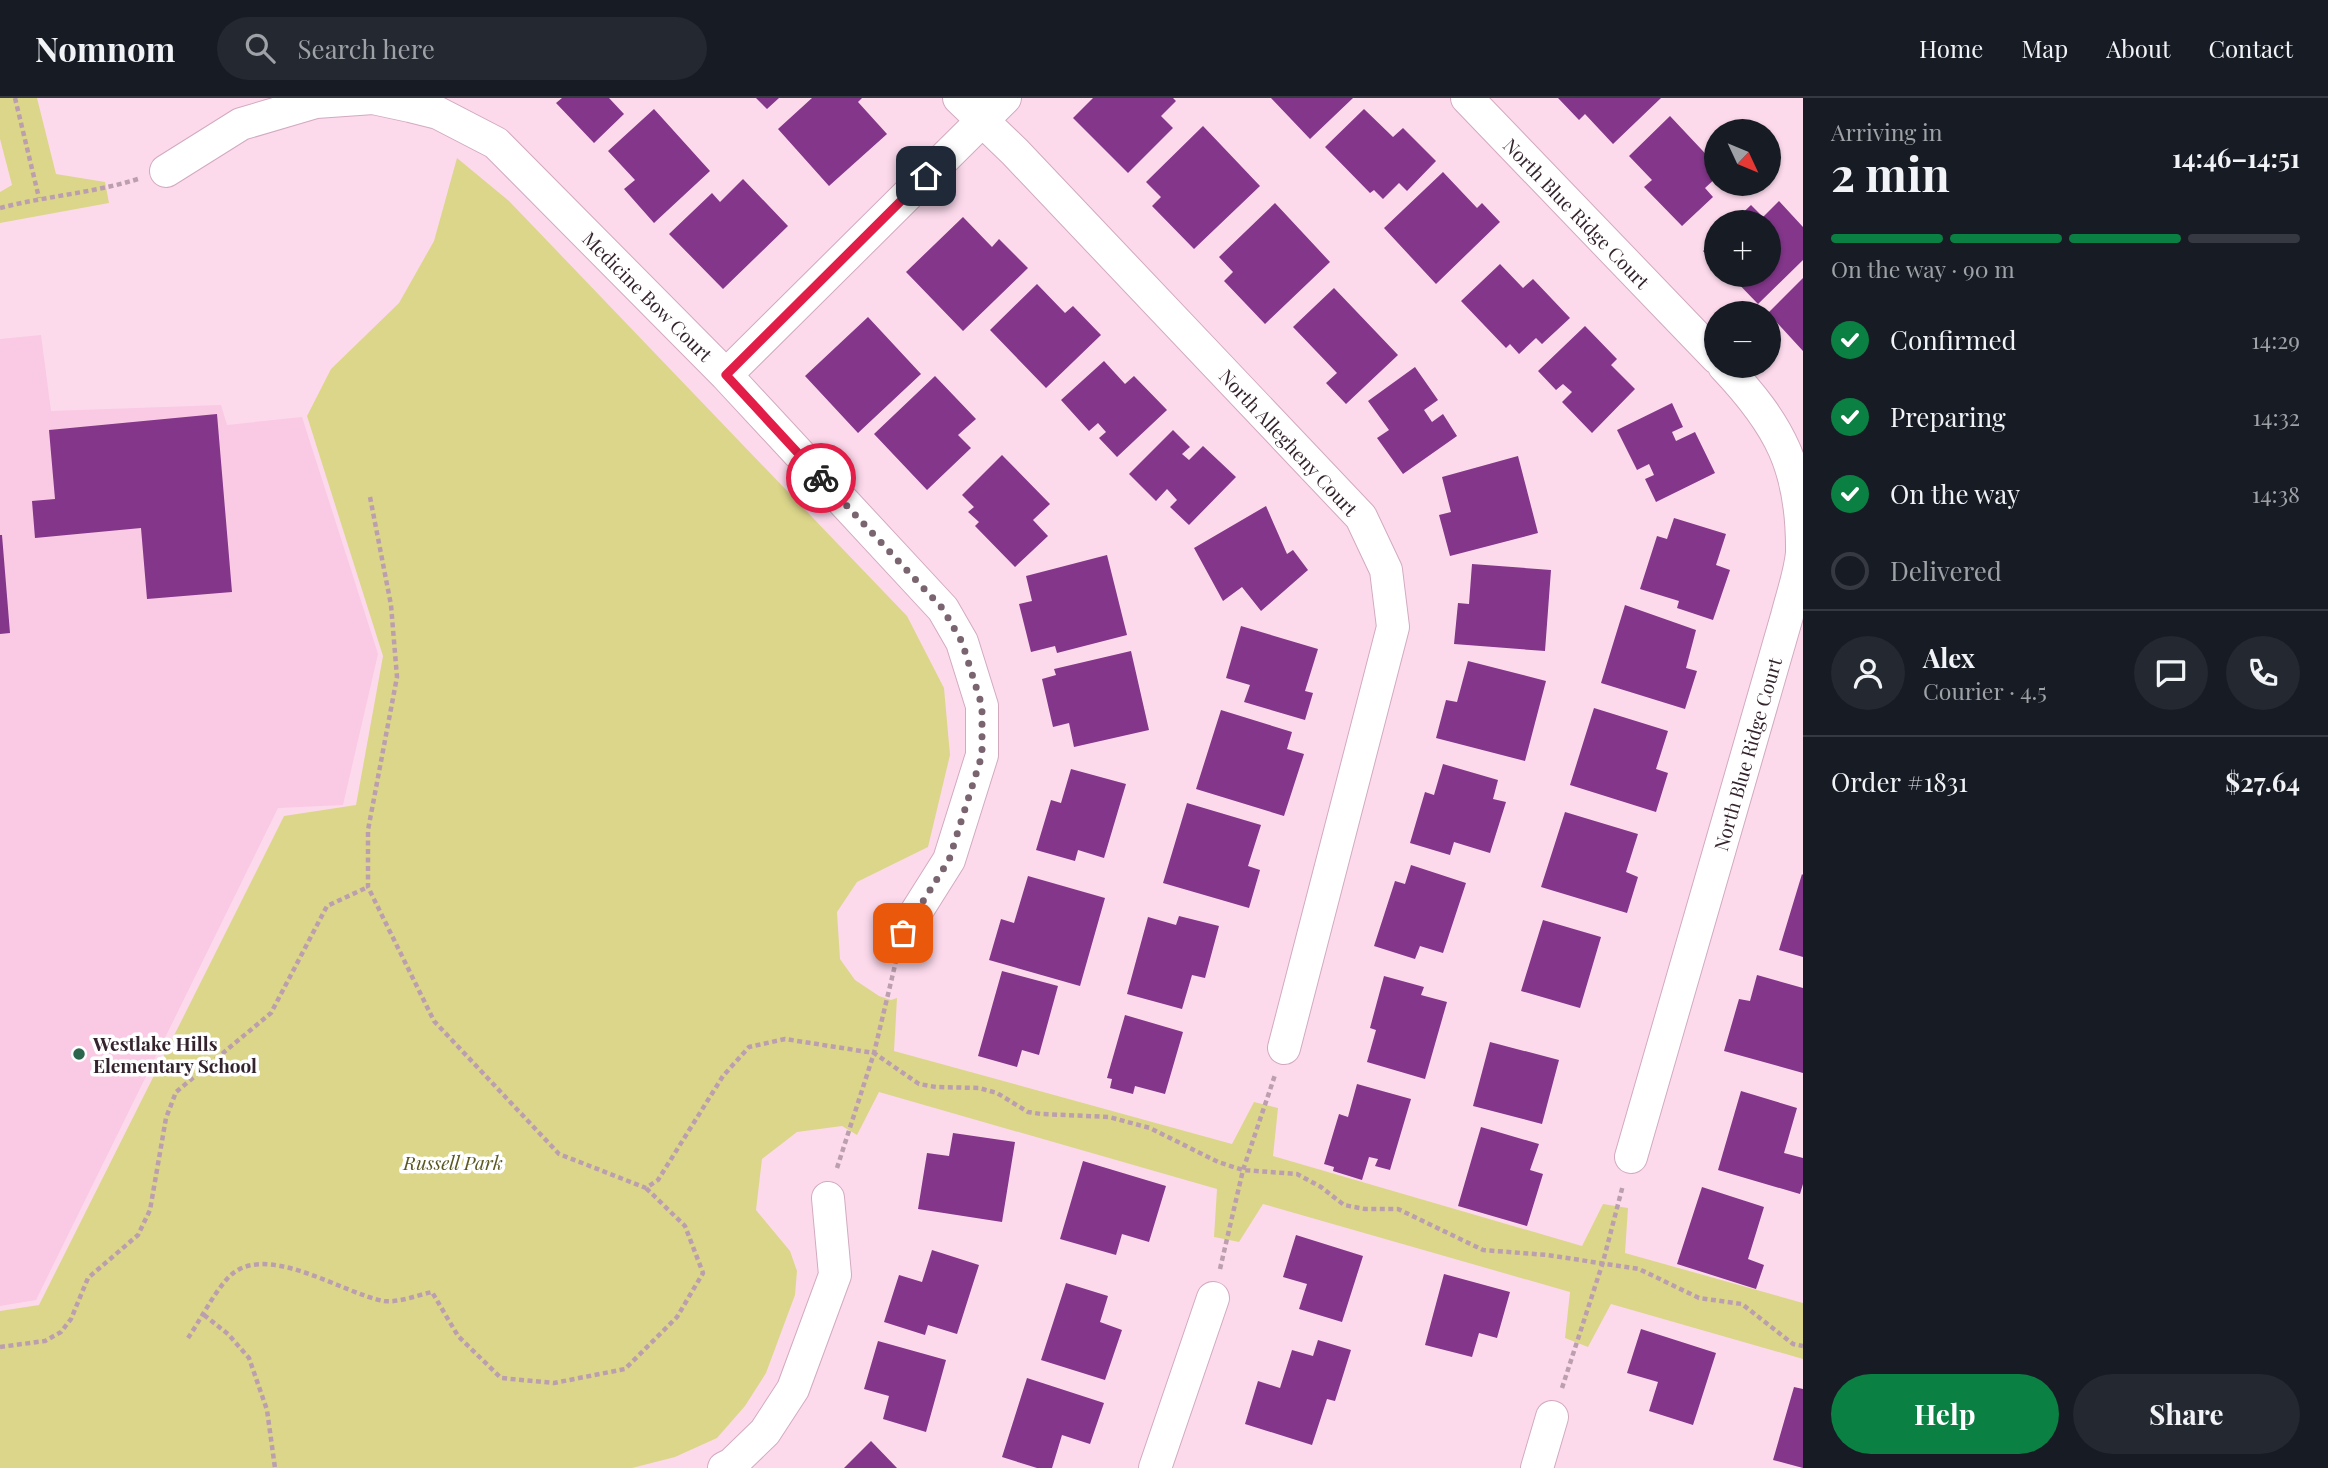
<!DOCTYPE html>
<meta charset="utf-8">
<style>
body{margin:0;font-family:"Playfair Display",serif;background:#242831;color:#f1f3f6;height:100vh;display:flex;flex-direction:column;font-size:26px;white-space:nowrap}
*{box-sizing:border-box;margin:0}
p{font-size:23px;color:#9ea1a6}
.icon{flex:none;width:38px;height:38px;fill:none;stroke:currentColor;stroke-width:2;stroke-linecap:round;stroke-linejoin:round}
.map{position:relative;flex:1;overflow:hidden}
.side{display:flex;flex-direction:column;background:#171b24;width:525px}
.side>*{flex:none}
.needle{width:46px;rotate:134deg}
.tools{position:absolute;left:1704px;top:21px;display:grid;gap:14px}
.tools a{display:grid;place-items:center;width:77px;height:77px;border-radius:50%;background:#171b24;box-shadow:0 2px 5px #0004;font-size:35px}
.pin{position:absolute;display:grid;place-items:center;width:60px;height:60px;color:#fff;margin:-30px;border-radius:14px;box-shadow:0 4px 10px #0006}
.courier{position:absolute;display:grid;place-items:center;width:70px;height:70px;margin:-35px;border:5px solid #e11d48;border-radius:50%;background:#fff;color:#222;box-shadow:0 2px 9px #0007}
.summary em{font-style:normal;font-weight:700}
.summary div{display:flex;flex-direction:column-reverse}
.summary{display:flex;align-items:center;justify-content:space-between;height:119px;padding:0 28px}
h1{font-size:46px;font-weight:700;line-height:52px}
.bar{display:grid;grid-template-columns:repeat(4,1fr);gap:10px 7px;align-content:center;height:84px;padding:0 28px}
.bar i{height:9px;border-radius:5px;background:#363941}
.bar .on{background:#0b8043}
.bar p{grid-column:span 4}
.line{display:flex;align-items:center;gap:18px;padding:0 28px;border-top:2px solid #363941}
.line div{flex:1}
.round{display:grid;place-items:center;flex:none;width:74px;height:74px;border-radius:37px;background:#242831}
ol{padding:0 28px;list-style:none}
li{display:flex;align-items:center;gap:21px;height:77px}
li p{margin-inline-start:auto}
li .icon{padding:7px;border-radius:50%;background:#0b8043;color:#fff;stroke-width:4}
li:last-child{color:#9ea1a6}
li i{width:38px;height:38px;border:4px solid #363941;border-radius:50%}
.cta{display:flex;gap:14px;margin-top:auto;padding:14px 28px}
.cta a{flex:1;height:80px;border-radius:42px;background:#0b8043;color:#fff;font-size:28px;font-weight:700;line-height:80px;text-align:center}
.cta a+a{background:#242831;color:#f1f3f6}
header{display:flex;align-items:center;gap:42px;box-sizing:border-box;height:98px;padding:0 35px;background:#171b24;border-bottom:2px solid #363941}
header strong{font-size:33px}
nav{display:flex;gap:38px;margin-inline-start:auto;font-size:24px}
.search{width:490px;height:63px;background:#242831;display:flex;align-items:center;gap:18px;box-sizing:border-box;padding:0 24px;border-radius:38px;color:#9ea1a6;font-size:26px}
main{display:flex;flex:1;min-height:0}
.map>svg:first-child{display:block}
.built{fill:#fac9e4}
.green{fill:#dcd68b}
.building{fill:#83368a}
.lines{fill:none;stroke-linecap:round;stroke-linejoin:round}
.minor-casing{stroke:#d2aac0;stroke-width:34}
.path{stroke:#bc9fae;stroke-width:4.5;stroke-dasharray:5 3.5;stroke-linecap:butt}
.minor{stroke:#fff;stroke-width:32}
.done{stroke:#7a6470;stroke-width:7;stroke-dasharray:0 12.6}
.route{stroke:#e11d48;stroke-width:9}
.poi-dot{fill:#2d664e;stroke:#fff;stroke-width:2.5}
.labels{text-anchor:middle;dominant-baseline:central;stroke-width:7;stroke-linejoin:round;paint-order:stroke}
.street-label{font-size:19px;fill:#34242d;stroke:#fff}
.poi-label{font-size:19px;font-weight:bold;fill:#34242d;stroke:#fff;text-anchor:start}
.park-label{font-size:19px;font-style:italic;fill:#5b5722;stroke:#fff}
</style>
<header>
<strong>Nomnom</strong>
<div class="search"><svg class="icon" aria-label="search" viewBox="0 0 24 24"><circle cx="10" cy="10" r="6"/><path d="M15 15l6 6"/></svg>Search here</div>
<nav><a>Home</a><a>Map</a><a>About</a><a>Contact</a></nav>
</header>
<main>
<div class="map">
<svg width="1803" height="1370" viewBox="0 0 1803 1370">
<rect width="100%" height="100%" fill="#fcdaec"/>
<path class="built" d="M41,237L51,313L221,307L227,327L302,319L378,556L343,707L278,710L36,1202L0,1208V241Z"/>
<path class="green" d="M0,0H37L56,76L105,84L109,105L0,125V94L12,87L0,41Z
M457,60L509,103L907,518L944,590L950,657L928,749L857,784L837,814L840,861L855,882L879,898L891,902L897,900L894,953L1232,1046L1254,1004L1278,1010L1273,1058L1582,1148L1603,1106L1628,1110L1625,1155L1803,1205V1261L1611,1206L1588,1249L1565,1240L1570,1194L1263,1106L1239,1144L1214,1139L1217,1091L879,994L857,1037L842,1028L797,1034L762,1061L756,1112L790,1153L797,1173L795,1197L766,1275L745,1308L717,1340L675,1359L632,1370H0V1213L39,1207L284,718L356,707L383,558L307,318L331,271L399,205L434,143Z"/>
<path class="building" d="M562,0H609L624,16L594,45L556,5Z
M756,0H779L767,11Z
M812,0H862L858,4L887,36L829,88L778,31Z
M1093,0H1173L1176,3L1161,18L1173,30L1128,75L1073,20Z
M1271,0H1353L1310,41Z
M1558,0H1661L1613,46L1585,16L1579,22Z
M654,11L710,73L654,125L624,91L635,82L608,53Z
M1364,11L1393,39L1403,30L1436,63L1407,93L1399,85L1383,101L1374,92L1370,95L1325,49Z
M1670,18L1717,68V79L1705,90L1713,99L1682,128L1644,89L1652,82L1629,58Z
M1203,28L1260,88L1194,151L1152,108L1161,99L1146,84Z
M1443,74L1477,110L1482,105L1500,124L1436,186L1384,130Z
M743,81L788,128L723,191L669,136L712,95L720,104Z
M1779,103L1803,129V162L1758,206L1730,177H1769V124H1733L1751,107L1763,119Z
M1275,105L1330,164L1265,226L1224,183L1233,174L1219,159Z
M963,119L992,149L999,141L1028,170L963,233L906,174Z
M1717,140V168L1703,153Z
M1500,166L1523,190L1533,181L1570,220L1542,246L1536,240L1519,256L1510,246L1506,250L1461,203Z
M1803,180V253L1768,215Z
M1037,186L1065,215L1073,208L1101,237L1046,290L990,232Z
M1334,190L1398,257L1346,306L1326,285L1337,275L1293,229Z
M868,219L921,276L858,335L805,278Z
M1585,228L1617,261L1611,267L1635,291L1592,335L1562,304L1572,294L1563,286L1556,292L1538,273Z
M1104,263L1125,286L1134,278L1167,312L1117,359L1099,340L1106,334L1098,325L1089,333L1061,302Z
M1415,269L1438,302L1424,312L1432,324L1443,316L1457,338L1403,376L1377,340L1389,332L1368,303Z
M935,278L976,321L958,337L971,350L927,392L874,336Z
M1672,305L1683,329L1672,334L1676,343L1695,334L1715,375L1656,404L1645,381L1654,377L1649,366L1637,372L1617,332Z
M217,316L232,494L147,501L141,430L35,440L32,403L55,401L49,332Z
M1173,332L1190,349L1182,356L1189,362L1203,348L1236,379L1189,427L1170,409L1177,402L1167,391L1156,403L1129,376Z
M1002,357L1050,406L1033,422L1048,438L1015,469L975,428L979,424L968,414L974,409L962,397Z
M1518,358L1538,435L1450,458L1439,417L1451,414L1442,379Z
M1266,408L1287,456L1293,452L1308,472L1261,513L1242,489L1223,503L1194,450Z
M1674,420L1726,436L1716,467L1730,472L1713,522L1677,510L1679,503L1640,491L1657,438L1667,441Z
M0,437H2L10,535L0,536Z
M1107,457L1127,537L1057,555L1055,548L1031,554L1019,506L1032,503L1026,478Z
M1472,466L1551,472L1545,553L1454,546L1458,505L1469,506Z
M1625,507L1696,532L1686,570L1697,573L1685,611L1601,585Z
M1241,528L1318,551L1305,593L1313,595L1305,622L1244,604L1250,587L1226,580Z
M1131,553L1149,632L1074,649L1069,625L1053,629L1042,581L1056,577L1054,571Z
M1468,563L1546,583L1525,663L1436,640L1446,602L1457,604Z
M1594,610L1668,633L1656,671L1668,675L1656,714L1570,687Z
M1221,612L1292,634L1287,651L1304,656L1284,718L1196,691Z
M1443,666L1498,682L1493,701L1506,704L1490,755L1454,744L1450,757L1410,745L1425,694L1434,697Z
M1071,671L1126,686L1104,760L1078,752L1075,763L1036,752L1051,702L1061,705Z
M1187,705L1261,727L1248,768L1260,772L1249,810L1163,785Z
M1565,714L1638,736L1626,774L1638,779L1627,815L1541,789Z
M1411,767L1466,785L1443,855L1420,848L1415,861L1374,848L1395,783L1405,786Z
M1802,776L1803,777V859L1779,852Z
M1028,778L1105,800L1080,888L989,862L1001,821L1014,825Z
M1179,818L1219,828L1205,880L1192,877L1182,911L1127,896L1148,819L1176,827Z
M1543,822L1601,839L1580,910L1521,893Z
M1002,873L1058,888L1039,957L1022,952L1017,969L978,958Z
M1757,877L1803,890V975L1724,953L1739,901L1750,903Z
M1384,878L1424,889L1421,897L1447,904L1425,981L1367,964L1376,932L1370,930Z
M1125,917L1183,934L1165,996L1135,988L1133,996L1110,990L1112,981L1107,980Z
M1490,944L1559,962L1542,1026L1473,1008Z
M1357,986L1411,1001L1390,1072L1375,1068L1378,1061L1369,1059L1362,1082L1333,1073L1334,1069L1324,1066L1339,1016L1348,1019Z
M1741,993L1797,1010L1784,1055L1803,1060V1086L1800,1096L1718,1072Z
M1481,1029L1539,1046L1530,1072L1543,1076L1527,1128L1458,1108Z
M953,1035L1015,1044L1002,1124L918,1111L927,1055L949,1058Z
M1083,1063L1166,1088L1149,1144L1122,1136L1116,1157L1060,1141Z
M1702,1089L1764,1109L1748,1161L1764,1167L1756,1191L1677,1166Z
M1296,1137L1363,1158L1342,1224L1299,1211L1307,1186L1283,1179Z
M932,1152L979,1167L957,1236L928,1227L925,1237L884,1224L899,1177L922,1184Z
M1444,1176L1510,1194L1497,1240L1479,1235L1472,1259L1425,1247Z
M1066,1185L1108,1198L1100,1224L1122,1232L1105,1282L1041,1262Z
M1641,1231L1716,1255L1693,1327L1649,1313L1658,1284L1627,1275Z
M1318,1242L1351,1252L1335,1303L1327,1301L1312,1347L1245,1326L1258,1283L1280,1290L1292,1252L1313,1258Z
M878,1243L946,1262L926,1334L883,1321L889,1298L864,1291Z
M1027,1280L1104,1305L1090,1346L1062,1337L1052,1370H1037L1002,1359Z
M1794,1289L1803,1291V1370L1773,1362Z
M871,1343L897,1370H844Z"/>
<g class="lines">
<g class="minor-casing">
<path id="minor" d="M959,0L1015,54L1361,419L1386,472L1393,529L1284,950
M1467,0L1717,260
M166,73L241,26L316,4L373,0L410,8L438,15L496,45L726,277L943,511L962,544L982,608V657L949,762L903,835
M726,277L1005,0
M1631,1059L1787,518C1792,498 1800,476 1802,455C1803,370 1780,327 1724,268
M724,1370L732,1366L765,1334L793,1291L835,1177L828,1100
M1155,1370L1213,1200
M1537,1370L1552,1319"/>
</g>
<path class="path" d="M15,0L39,100
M0,110C46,98 93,95 138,81
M370,399L391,507L397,579L368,732V789L434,923L559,1056L646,1090L658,1082L723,978L749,949L785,941L874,955L919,986L936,989L979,990L997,995L1028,1014L1041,1016L1109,1019L1150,1030L1218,1064L1243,1072L1297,1076L1321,1089L1344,1107L1365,1111H1398L1483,1152L1547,1157L1639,1171L1699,1200L1742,1206L1793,1246L1803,1248
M837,1070L874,955L896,863
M1220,1171L1243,1072L1275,977
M204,1217L228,1236L249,1260L267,1312L275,1370
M188,1240C201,1221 212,1198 227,1181C262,1140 343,1196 384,1203C398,1205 418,1197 432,1194L458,1238L501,1280L554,1285L625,1271L677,1219L703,1175L685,1128L646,1090
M0,1249L45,1243L61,1234L71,1221L88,1180L138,1137L150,1112L166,1020L176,994L271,915L327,808L368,789
M1562,1290L1603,1164L1623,1087"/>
<use href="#minor" class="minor"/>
</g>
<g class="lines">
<path class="done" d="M821,380L943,511L962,544L982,608V657L949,762L903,835"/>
<path class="route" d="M821,380L726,277L926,78"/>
</g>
<circle class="poi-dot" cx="79" cy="956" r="7"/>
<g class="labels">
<g class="street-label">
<text transform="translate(1577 115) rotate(46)">North Blue Ridge Court</text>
<text transform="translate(648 198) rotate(45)">Medicine Bow Court</text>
<text transform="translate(1289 344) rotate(47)">North Allegheny Court</text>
<text transform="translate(1747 656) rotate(-74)">North Blue Ridge Court</text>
</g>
<g class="poi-label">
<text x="93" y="945">Westlake Hills<tspan x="93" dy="22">Elementary School</tspan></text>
</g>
<g class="park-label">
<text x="453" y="1064">Russell Park</text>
</g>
</g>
</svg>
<div class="tools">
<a><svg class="needle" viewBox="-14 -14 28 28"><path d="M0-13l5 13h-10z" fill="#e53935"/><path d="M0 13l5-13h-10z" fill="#9ea1a6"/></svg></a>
<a>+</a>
<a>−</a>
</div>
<div class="pin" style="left:903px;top:835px;background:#ea580c"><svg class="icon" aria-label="bag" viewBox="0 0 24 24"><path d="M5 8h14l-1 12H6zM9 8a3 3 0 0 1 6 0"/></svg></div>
<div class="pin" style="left:926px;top:78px;background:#1f2937"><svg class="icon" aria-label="home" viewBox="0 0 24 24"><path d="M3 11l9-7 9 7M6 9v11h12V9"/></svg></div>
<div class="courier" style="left:821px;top:380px"><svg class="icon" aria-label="bike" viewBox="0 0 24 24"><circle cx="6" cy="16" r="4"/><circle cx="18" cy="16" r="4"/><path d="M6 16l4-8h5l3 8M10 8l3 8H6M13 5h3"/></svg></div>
</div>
<section class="side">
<div class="summary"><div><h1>2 min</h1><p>Arriving in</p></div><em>14:46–14:51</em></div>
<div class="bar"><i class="on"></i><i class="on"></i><i class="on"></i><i></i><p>On the way · 90 m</p></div>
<ol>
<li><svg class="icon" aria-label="check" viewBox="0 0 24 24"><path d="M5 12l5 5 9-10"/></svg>Confirmed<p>14:29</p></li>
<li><svg class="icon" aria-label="check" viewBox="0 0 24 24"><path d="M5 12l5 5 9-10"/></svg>Preparing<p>14:32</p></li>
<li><svg class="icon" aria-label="check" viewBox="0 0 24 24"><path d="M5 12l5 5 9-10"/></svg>On the way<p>14:38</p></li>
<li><i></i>Delivered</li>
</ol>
<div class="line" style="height:126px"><a class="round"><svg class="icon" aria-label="person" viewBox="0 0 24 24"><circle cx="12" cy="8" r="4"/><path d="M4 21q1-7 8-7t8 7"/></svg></a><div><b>Alex</b><p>Courier · 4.5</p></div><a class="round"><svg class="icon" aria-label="chat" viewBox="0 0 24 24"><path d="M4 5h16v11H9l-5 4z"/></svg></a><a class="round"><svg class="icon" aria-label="phone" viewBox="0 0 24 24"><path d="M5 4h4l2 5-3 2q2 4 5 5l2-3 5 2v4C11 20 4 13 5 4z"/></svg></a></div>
<div class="line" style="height:91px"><div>Order #1831</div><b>$27.64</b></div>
<div class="cta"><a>Help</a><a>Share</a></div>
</section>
</main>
